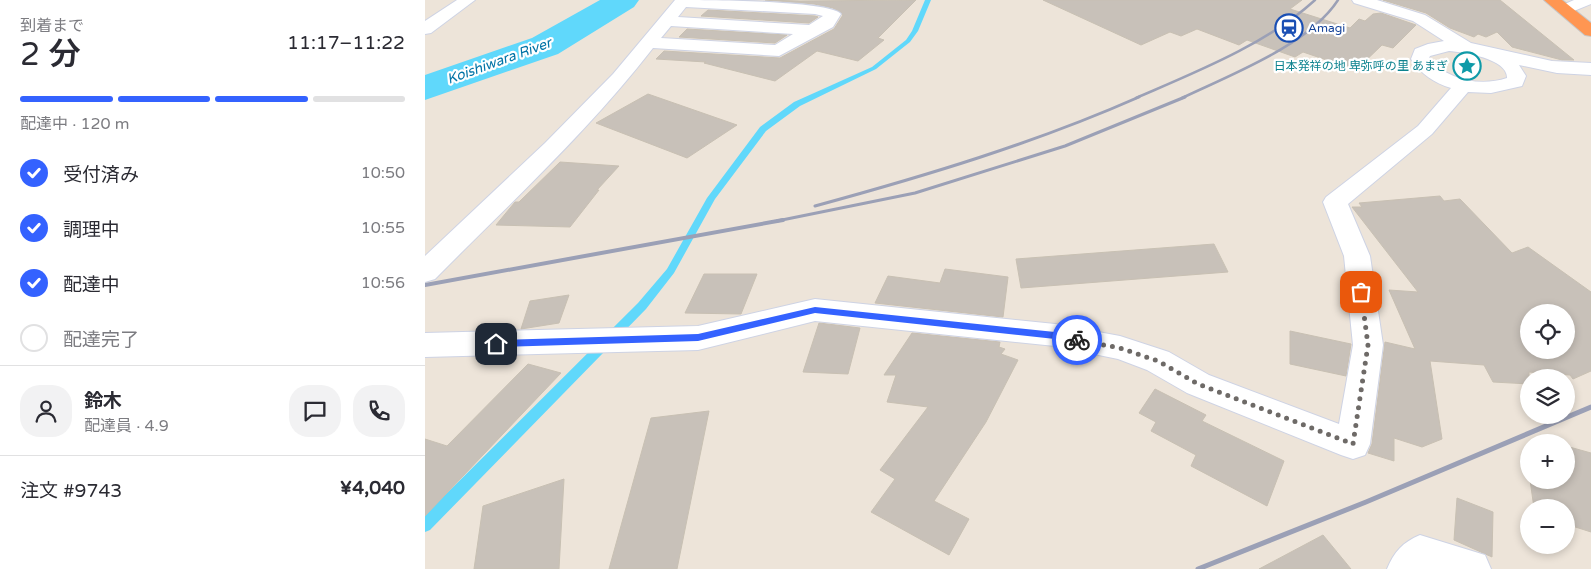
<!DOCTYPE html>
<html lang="ja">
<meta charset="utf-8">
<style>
body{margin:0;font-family:"Varela Round","Noto Sans JP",sans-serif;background:#f2f2f3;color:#2b2b33;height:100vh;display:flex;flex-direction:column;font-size:19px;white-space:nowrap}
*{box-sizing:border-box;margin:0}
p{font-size:16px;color:#7c7c81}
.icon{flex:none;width:28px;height:28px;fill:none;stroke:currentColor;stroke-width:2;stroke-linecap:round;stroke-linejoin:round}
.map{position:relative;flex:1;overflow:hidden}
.panel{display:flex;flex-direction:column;background:#fff;width:425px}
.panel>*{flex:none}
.tools{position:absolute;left:1095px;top:304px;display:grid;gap:10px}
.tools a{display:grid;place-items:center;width:55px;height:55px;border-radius:50%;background:#fff;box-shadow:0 2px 8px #0003;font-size:25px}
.pin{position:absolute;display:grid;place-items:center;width:42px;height:42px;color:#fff;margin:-21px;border-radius:10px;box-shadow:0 2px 8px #0006}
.courier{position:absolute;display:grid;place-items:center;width:50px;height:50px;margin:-25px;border:4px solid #3462ff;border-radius:50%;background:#fff;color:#222;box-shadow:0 1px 6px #0007}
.headline em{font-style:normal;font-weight:600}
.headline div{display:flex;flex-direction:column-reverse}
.headline{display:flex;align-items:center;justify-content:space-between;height:85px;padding:0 20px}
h1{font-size:32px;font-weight:600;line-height:38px}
.bar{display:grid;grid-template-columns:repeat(4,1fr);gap:8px 5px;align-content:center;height:60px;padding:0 20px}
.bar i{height:6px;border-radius:4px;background:#e1e1e2}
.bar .on{background:#3462ff}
.bar p{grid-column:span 4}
.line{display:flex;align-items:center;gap:12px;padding:0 20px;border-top:1px solid #e1e1e2}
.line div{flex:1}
.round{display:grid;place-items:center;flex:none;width:52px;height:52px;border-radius:20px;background:#f2f2f3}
ol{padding:0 20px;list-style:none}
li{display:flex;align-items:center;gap:15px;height:55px}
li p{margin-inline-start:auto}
li .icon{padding:5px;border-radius:50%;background:#3462ff;color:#fff;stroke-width:4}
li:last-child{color:#7c7c81}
li i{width:28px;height:28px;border:2px solid #e1e1e2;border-radius:50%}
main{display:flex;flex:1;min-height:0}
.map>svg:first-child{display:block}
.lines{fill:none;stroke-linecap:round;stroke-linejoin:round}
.stream{fill:#60d8fb;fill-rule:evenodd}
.river{fill:#60d8fb;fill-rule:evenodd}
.building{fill:#c8c1b9;stroke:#c8c0b3;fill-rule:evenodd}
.street-casing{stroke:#ced3e4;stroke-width:2}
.highway-casing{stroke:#c7c7c7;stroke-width:2}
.street{fill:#fff;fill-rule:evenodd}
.highway{fill:#ff9652;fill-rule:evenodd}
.rail-far3{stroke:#9ba0b6;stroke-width:2.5}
.rail-far2{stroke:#9ba0b6;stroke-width:3}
.rail-far1{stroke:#9ba0b6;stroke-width:4}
.rail{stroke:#9ba0b6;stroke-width:5}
.route{fill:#3462ff}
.done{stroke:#6e6a67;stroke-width:5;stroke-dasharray:0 9}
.labels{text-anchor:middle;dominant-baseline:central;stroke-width:4.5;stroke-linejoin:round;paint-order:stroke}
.far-transit-label{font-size:12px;fill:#164399;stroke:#fff;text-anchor:start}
.far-culture-label{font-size:12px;fill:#0d838f;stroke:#fff;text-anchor:end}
.far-water-label{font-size:14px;font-style:italic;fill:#0073a6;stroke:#fff}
</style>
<main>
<section class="panel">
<div class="headline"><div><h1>2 分</h1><p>到着まで</p></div><em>11:17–11:22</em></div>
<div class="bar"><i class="on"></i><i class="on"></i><i class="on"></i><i></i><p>配達中 · 120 m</p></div>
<ol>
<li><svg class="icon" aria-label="check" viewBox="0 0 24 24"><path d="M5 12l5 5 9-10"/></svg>受付済み<p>10:50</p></li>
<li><svg class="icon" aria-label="check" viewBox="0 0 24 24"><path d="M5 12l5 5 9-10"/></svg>調理中<p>10:55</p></li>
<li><svg class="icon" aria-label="check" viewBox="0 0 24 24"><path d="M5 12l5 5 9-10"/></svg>配達中<p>10:56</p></li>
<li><i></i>配達完了</li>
</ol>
<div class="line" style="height:90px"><a class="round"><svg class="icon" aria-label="person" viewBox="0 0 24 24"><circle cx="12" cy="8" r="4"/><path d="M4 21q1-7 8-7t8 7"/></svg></a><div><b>鈴木</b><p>配達員 · 4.9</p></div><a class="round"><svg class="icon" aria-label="chat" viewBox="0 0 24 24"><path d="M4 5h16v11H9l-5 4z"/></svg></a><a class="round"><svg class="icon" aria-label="phone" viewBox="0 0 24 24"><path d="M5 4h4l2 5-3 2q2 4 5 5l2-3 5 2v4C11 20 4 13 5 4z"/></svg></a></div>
<div class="line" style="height:65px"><div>注文 #9743</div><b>¥4,040</b></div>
</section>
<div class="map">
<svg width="1166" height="569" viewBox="0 0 1166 569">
<rect width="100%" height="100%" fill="#ede4d9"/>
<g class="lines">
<path class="stream" d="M500,0H506L493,31L485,42L451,69L375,106L341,131L290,199L249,273L221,309L5,530L0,532V515L213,303L242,269L282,198L335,127L369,102L447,67L481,40L487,31Z"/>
<path class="river" d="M175,0H214L209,7L133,54L0,100V75L107,38Z"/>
</g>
<path class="building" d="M340,0L375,1L491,0L453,38L459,40L433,61L392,51L350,81L279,63L281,62L231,59L239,51L355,58L409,29L418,15L408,8L389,4Z
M618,0H877L865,9L925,28L934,19L940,21L948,14L956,13L991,25L968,48L957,45L931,70L878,52L870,57L822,40L814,45L772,29L756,36L745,32L716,45Z
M958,0H1075L1149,60H1137L1087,47L1072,32L1061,37L1053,34L1049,37L1025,28L1001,13Z
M283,10L390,16L393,17L384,23L276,16Z
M262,29L362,35L350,43L254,37Z
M223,94L312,125L262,158L171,123Z
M135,162L194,166L172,190H174L145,227L71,225L90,202H94Z
M1015,196L1019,201L1035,199L1087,253L1103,247L1166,292V371L1148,379L1145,375L1104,372V384L1068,382L1059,365L1005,361L1017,439L997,447L969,438V461L943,453L947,444L960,342L990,349L964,290L993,292L927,207H937L934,203ZM1104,312H1141V350H1104Z
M789,244L803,272L596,288L591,259Z
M520,269L583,277L578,317L450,303L463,276L515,283Z
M279,274H332L316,314L260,313Z
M144,295L134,323L96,329L105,301Z
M394,323L435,328L423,374L378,372Z
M865,331L926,344L921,376L865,364Z
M487,333L575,342L574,347L580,349L576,354L593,360L561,422L509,501L544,519L524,555L446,512L470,479L455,470L503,407L462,402L471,375H459Z
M103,364L136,373L0,516V439L22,446Z
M730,389L781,415L777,421L859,461L842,506L766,466L771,455L726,431L731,422L714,413Z
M284,411L252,569H184L226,418Z
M1141,446L1166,453V532L1141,524V508H1109L1105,480H1141Z
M139,479L134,569H49L58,506Z
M1032,498L1068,512L1067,557L1029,540Z
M898,535L926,569H834Z"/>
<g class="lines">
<g class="street-casing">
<path id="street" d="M32,0H50L6,33L0,34V21Z
M250,0C275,0 405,0 416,14L408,27L354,56L228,48C163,132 84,204 10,279L0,282V256L120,143L188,74ZM261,7L390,14L398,16L384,25L253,17ZM246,26L368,34L350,45L236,38Z
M927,0H952L1000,15L1046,43L1127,61L1166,63V75L1132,73L1094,65L1101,76L1097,86L1066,93L1043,92L1007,134L923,204L945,256L958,345L945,444L940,455L928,459L916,455L762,393L722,370L693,359L630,346L390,321L273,350L0,357V333L273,326L390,299L630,324L695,336L744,352L784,375L914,424L928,345L919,256L898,202L901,197L993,126L1026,88C1009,83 996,74 986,59L990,49L1003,44L1019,41L988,21L929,3ZM1024,51C1039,52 1083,59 1082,78C1055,87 1022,80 1004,58L1005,56Z
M1149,0H1166V4L1139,15L1131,10L1133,7Z
M995,535L1060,555L1066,569H962C969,552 978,542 995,535Z"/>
</g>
<g class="highway-casing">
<path id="highway" d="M1119,0H1137L1166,23V36L1160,35Z"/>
</g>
<use href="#street" class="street"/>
<use href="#highway" class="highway"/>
<path class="rail-far3" d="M711,98C771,72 842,44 890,0
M757,98C805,75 884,45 913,0"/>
<path class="rail-far2" d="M390,206C500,176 610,143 714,97
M352,221L490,193L640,146L760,97"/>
<path class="rail-far1" d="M0,285L358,220"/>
<path class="rail" d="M773,569L941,502L1166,407"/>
</g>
<path class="route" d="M390,307L630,332L652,336L657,340L652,343L630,339L390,313L273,341L71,347L67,344L71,340L273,334Z"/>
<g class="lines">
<path class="done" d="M652,340L695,348L733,361L773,384L928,444L943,345L936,292"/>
</g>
<defs>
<g id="station-ring" transform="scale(1.4375)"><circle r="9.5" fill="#fff" stroke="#1a4fb4" stroke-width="1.5"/><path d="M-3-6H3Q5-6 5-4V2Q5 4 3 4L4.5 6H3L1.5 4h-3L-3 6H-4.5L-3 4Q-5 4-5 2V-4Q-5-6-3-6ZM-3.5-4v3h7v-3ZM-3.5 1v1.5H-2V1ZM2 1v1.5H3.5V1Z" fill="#1a4fb4"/></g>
<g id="sight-ring" transform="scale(1.4375)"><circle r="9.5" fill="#fff" stroke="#0f9aa8" stroke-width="1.5"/><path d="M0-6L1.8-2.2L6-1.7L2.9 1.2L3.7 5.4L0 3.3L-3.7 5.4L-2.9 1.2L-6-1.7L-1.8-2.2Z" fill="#0f9aa8"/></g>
</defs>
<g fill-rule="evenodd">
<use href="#station-ring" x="864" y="28"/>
<use href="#sight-ring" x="1042" y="66"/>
</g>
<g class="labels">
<g class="far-transit-label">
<text x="883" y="28">Amagi</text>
</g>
<g class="far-culture-label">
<text x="1023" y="66">日本発祥の地 卑弥呼の里 あまぎ</text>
</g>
<g class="far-water-label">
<text transform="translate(74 61) rotate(-20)">Koishiwara River</text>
</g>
</g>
</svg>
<div class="tools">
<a><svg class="icon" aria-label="locate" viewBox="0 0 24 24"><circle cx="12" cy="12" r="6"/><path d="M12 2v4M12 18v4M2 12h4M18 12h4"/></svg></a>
<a><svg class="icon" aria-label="layers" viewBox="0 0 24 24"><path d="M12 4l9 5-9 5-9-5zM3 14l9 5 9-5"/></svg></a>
<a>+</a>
<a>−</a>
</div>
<div class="pin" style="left:936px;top:292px;background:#ea580c"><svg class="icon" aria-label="bag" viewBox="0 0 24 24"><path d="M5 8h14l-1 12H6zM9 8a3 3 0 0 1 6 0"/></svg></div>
<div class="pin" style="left:71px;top:344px;background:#1f2937"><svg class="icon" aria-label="home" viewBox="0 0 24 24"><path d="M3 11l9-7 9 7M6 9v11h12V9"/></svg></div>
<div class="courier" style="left:652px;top:340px"><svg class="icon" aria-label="bike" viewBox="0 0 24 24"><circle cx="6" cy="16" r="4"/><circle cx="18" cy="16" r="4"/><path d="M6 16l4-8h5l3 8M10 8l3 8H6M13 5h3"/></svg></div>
</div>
</main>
